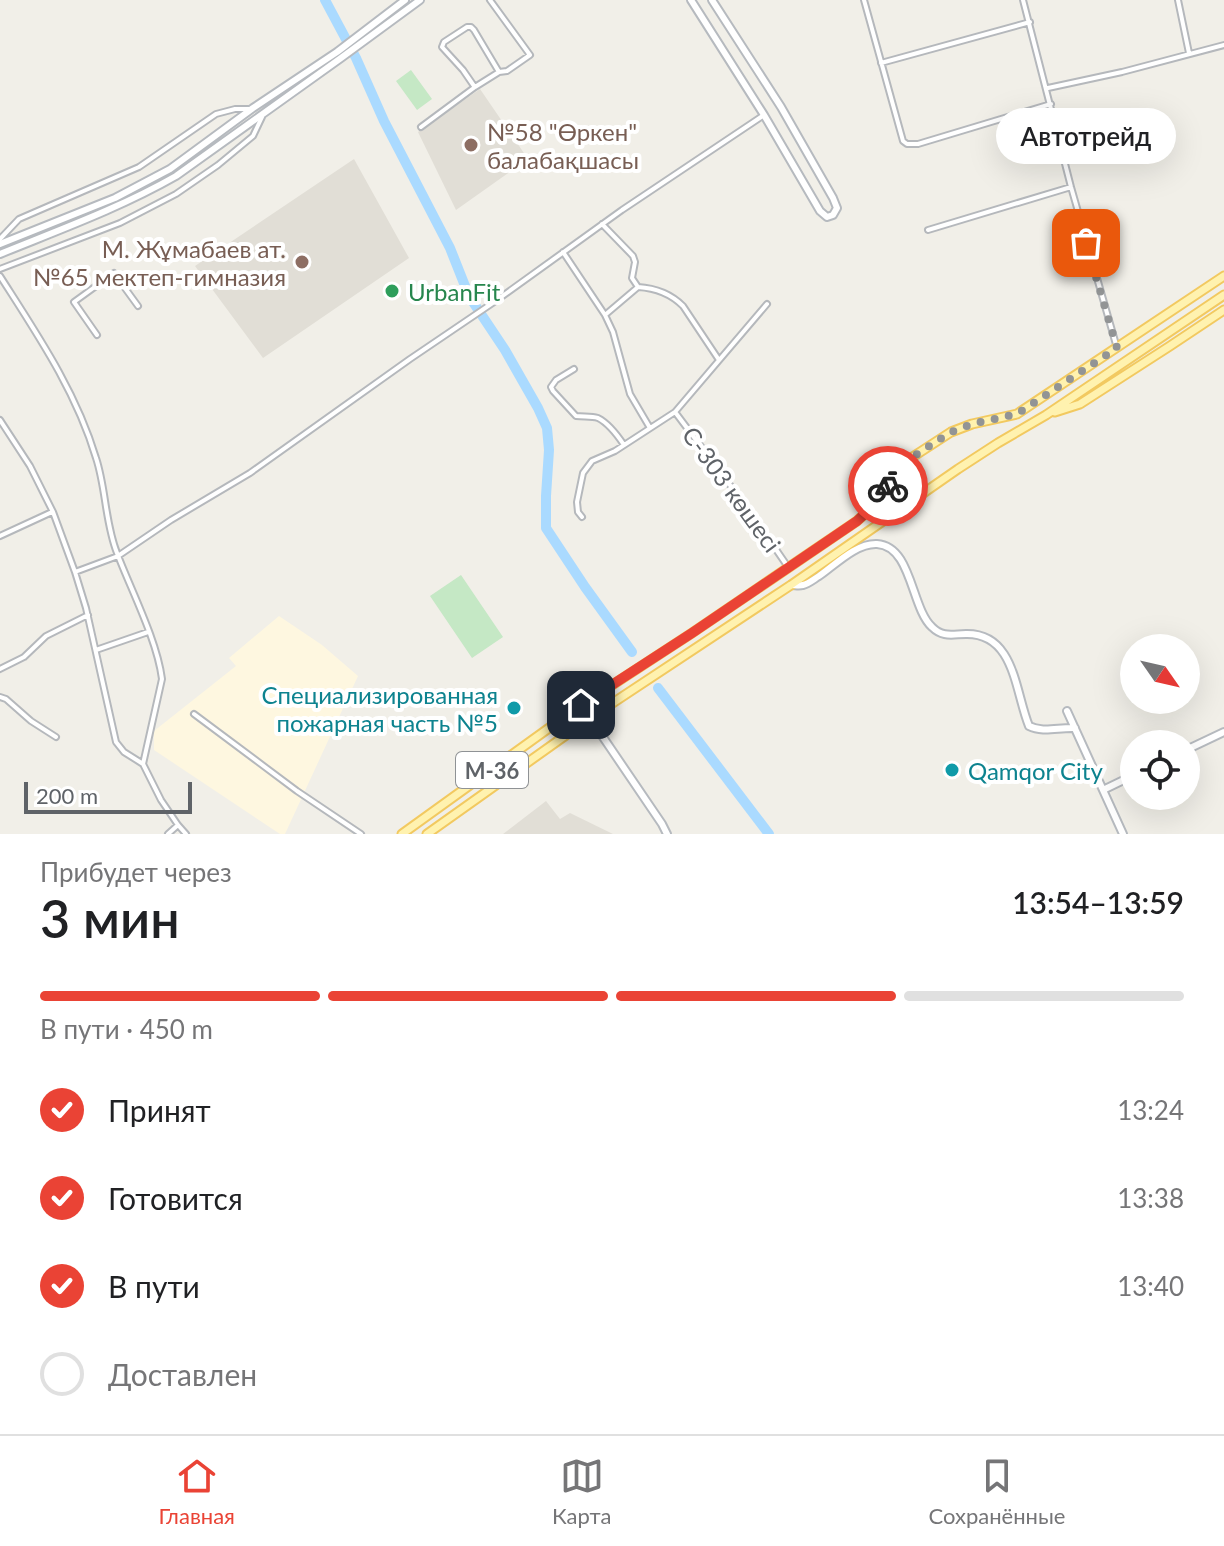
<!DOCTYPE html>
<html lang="ru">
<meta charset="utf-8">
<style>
body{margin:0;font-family:Lato,sans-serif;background:#f2f2f2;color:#202124;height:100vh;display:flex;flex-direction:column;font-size:30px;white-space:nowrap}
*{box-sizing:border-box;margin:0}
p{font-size:26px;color:#757577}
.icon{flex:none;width:44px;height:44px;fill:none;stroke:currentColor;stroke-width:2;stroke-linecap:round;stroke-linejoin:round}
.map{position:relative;height:834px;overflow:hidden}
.drawer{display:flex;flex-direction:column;background:#fff;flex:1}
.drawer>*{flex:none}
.needle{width:52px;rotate:124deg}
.controls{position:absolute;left:1120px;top:634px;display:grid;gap:16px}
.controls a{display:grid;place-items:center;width:80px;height:80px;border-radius:50%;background:#fff;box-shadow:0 8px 32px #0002;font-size:40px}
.scale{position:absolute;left:24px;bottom:20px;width:168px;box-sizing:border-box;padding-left:8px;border:4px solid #5f6368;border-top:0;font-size:22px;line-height:28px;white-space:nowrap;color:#5f6368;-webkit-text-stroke:6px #fff;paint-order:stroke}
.pin{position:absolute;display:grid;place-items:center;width:68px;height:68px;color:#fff;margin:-34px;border-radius:16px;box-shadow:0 4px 12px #0006}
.courier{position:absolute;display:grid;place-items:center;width:80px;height:80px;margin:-40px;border:6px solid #ea4335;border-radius:50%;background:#fff;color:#222;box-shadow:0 2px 10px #0007}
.bubble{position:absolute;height:56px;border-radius:28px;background:#fff;box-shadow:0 8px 32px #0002;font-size:26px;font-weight:600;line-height:56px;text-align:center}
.headline em{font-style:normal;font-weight:600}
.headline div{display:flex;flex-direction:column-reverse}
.headline{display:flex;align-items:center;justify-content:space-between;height:136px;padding:0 40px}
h1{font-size:52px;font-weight:600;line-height:60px}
.bar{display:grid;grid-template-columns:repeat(4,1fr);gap:12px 8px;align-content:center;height:96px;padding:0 40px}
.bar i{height:10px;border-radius:6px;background:#e0e0e0}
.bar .active{background:#ea4335}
.bar p{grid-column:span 4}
ol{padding:0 40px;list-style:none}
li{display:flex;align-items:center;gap:24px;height:88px}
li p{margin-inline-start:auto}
li .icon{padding:8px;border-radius:50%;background:#ea4335;color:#fff;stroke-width:4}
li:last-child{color:#757577}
li i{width:44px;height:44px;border:4px solid #e0e0e0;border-radius:50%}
.dock{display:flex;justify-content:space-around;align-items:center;height:112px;border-top:2px solid #e0e0e0;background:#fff;font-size:22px;color:#757577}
.dock a{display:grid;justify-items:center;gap:4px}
.dock .active{color:#ea4335}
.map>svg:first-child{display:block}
.commercial{fill:#fef7e0}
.education{fill:#e1ded6}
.green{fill:#c5e8c5}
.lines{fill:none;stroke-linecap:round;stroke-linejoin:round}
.river{stroke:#aadaff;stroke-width:10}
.street-casing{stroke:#b5b8bc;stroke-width:8}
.secondary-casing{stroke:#b6babf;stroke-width:10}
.primary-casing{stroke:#f2c960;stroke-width:11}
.street{stroke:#fff;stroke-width:4}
.secondary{stroke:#fff;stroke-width:6}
.primary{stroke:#fff2af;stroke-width:7}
.done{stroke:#929495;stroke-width:8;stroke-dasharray:0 14.4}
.route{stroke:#ea4335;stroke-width:10}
.education-dot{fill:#8d6e63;stroke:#fff;stroke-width:3}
.leisure-dot{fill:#2e9e5b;stroke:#fff;stroke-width:3}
.culture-dot{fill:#0f9aa8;stroke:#fff;stroke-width:3}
.labels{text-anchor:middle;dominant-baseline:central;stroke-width:8;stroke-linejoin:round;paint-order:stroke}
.shield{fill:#fff;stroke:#8f9295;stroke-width:2}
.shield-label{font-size:22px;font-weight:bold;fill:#5f6368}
.education-label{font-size:24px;fill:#785e54;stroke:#fff;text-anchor:start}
.leisure-label{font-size:24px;fill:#27864d;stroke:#fff;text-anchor:start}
.street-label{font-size:24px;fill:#5f6368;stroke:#fff}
.culture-label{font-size:24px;fill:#0d838f;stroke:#fff;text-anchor:end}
</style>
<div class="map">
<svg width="1224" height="834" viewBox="0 0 1224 834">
<rect width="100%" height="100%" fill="#f1efe8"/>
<path class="commercial" d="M279,616L322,645L358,676L285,834H280L154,750V731L236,666L229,658Z"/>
<path class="education" d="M480,89L528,159L456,210L418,132Z
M354,159L409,258L263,358L195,266Z
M546,801L560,819L570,813L613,834H503Z"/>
<path class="green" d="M411,70L432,99L417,110L396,81Z
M461,575L503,637L472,658L430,596Z"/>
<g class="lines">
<path class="river" d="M325,0L356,58L384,121L450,248L469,296L505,350L538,408L547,428L549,450L546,496V528L585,587L632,652
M658,688L769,834"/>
<g class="street-casing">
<path id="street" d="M864,0L903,141L907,144H918L1051,104
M1023,0L1071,187L1117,348
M1178,0L1189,53
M881,63L1030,22
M474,86L463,70L442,47L444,42L467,27H471L474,30L499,72
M1048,88L1122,72L1224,45
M421,127L475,87L499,72L507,71L530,55L490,0
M602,224L633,256L635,262L632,278L638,287
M928,230L1071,187
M0,239L19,219L139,167L216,114L235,109H251
M563,252L605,315L613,332L630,394L650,428
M0,269L120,223L176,194L218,165L253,136L262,117
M0,276C37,334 76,391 96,458C106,488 105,523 117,553C131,590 157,640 162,679L143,764
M605,315L638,287C655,288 671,294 683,306L719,360
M97,335L74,302L114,273L138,306
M574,369L556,380L551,387L553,391L576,416C584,417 591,416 598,418C608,423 618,436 624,445
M675,412L751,513L788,567
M0,420L30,466L53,512L75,572L86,608L116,742L124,752L143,764L161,800L178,825L186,834
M582,517L578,512L577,502L583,473L592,461L615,451L675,412L767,304
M0,536L52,512
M75,572L118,556L171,520L250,473L410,359L497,300L622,210L764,115
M96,650L148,632
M0,669L24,657L46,636L88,615
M0,697L6,699L31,721L56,737
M194,714L297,791L361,834
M168,834L178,825"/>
</g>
<g class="secondary-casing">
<path id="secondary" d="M691,0L764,115L820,211L827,217L833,215L837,208L833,198L781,107L712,0
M0,244L115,198L170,169L253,108L337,52L405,0
M0,254C59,230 120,208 176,176L341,58L420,0
M791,585C795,585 799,586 803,585C808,584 814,579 819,576C835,565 856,543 877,544C912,546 911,608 932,627C943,638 953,634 966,634C1015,633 1015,692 1029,726C1043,733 1059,727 1075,728
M1067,711L1123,834
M590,718L662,824L667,834
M1186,750L1224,732
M1103,790L1134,775"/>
</g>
<g class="primary-casing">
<path id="primary" d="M1055,412L1080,404L1170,346L1224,310
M402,834L574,710L692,633L857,521L872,507L884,490L911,458L951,432L972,424L1017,414L1224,276
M427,834L590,718L791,585L958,469L998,443L1046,415L1224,295"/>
</g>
<use href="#street" class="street"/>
<use href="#secondary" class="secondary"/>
<use href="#primary" class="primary"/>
</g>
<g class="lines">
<path class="done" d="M888,486L911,458L951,432L972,424L1017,414L1117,348L1086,243"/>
<path class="route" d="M581,705L692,633L857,521L872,507L888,486"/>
</g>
<g class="education-dot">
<circle cx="471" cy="145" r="8"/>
<circle cx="302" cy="262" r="8"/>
</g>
<circle class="leisure-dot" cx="392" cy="291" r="8"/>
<g class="culture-dot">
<circle cx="514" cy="708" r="8"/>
<circle cx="952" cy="770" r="8"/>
</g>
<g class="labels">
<rect class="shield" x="456" y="752" width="72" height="36" rx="6"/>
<g class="shield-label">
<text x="492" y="770">M-36</text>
</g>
<g class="education-label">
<text x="487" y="131">№58 "Өркен"<tspan x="487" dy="28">балабақшасы</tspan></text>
<text x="286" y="248" text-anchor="end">М. Жұмабаев ат.<tspan x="286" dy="28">№65 мектеп-гимназия</tspan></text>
</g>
<g class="leisure-label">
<text x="408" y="291">UrbanFit</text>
</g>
<g class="street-label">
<text transform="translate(732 489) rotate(54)">С-303 көшесі</text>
</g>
<g class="culture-label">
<text x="498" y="694">Специализированная<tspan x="498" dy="28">пожарная часть №5</tspan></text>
<text x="968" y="770" text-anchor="start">Qamqor City</text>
</g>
</g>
</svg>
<div class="controls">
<a><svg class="needle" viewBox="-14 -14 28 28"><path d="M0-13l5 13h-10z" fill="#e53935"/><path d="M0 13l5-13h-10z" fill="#757577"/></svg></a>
<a><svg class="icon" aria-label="locate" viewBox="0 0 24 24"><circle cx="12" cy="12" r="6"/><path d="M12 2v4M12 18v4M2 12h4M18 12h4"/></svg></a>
</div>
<div class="scale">200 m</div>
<div class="pin" style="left:1086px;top:243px;background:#ea580c"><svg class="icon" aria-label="bag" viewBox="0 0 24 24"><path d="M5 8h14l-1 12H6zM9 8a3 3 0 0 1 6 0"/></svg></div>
<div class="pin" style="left:581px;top:705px;background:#1f2937"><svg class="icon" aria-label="home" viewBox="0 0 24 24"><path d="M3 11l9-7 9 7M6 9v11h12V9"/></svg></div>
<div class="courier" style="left:888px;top:486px"><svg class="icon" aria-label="bike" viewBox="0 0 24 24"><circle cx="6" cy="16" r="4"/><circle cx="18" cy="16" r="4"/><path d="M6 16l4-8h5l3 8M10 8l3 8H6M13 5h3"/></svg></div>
<div class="bubble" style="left:996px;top:108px;width:180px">Автотрейд</div>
</div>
<section class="drawer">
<div class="headline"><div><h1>3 мин</h1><p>Прибудет через</p></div><em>13:54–13:59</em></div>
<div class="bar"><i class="active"></i><i class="active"></i><i class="active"></i><i></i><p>В пути · 450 m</p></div>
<ol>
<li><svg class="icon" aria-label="check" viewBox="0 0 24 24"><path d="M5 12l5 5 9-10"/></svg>Принят<p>13:24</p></li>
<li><svg class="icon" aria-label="check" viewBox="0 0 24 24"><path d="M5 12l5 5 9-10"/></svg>Готовится<p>13:38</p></li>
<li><svg class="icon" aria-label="check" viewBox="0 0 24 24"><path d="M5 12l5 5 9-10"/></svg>В пути<p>13:40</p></li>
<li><i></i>Доставлен</li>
</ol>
</section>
<nav class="dock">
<a class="active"><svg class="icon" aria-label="home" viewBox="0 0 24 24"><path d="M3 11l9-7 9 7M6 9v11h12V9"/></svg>Главная</a>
<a><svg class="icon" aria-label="map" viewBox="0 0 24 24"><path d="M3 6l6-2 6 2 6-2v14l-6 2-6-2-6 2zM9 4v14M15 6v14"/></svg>Карта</a>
<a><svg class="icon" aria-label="saved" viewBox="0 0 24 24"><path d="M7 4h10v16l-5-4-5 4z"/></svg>Сохранённые</a>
</nav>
